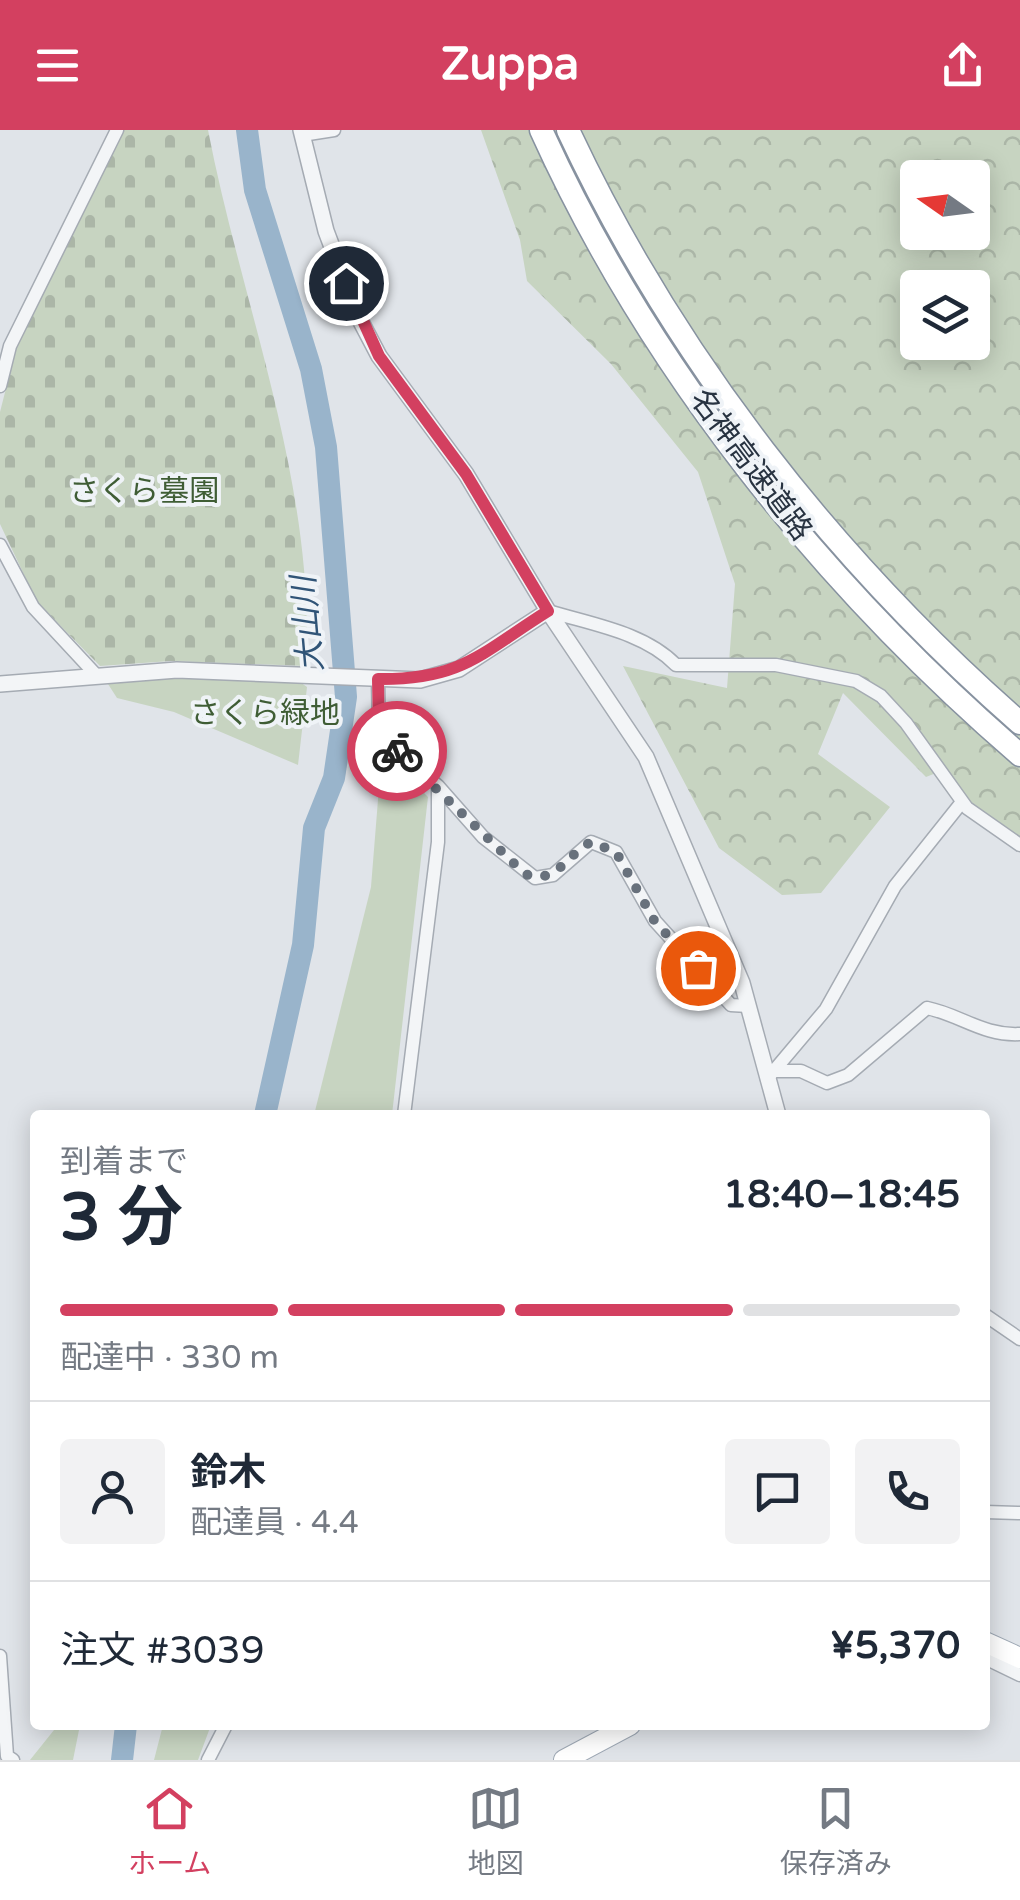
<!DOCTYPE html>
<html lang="ja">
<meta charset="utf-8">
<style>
body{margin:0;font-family:"Varela Round","Noto Sans JP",sans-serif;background:#f2f2f3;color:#1f2937;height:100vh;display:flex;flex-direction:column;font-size:38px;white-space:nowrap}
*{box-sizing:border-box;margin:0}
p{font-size:32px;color:#747a83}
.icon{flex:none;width:55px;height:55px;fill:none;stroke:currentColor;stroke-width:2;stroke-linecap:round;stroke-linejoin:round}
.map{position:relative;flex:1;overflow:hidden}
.drawer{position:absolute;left:30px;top:980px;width:960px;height:620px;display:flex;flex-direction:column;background:#fff;border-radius:10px;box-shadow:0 5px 25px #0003}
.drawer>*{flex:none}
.needle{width:65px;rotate:284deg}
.buttons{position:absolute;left:900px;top:30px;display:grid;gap:20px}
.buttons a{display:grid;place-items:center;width:90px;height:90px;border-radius:10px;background:#fff;box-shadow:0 5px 25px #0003;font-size:50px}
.pin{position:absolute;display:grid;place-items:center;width:85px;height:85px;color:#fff;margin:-42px;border:5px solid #fff;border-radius:50%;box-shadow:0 2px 10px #0007}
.courier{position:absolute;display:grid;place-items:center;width:100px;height:100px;margin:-50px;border:8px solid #d34060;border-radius:50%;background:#fff;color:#222;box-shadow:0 2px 12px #0007}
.overview em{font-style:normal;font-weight:700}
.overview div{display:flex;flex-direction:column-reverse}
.overview{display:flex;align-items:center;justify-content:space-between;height:170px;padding:0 30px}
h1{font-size:65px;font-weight:700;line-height:75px}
.bar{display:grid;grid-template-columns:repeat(4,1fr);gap:15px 10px;align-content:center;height:120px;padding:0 30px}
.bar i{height:12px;border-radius:8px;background:#e0e1e3}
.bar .active{background:#d34060}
.bar p{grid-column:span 4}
.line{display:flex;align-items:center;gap:25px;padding:0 30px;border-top:2px solid #e0e1e3}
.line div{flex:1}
.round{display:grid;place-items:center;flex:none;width:105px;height:105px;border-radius:10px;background:#f2f2f3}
header{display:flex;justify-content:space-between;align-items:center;height:130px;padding:0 30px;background:#d34060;color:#fff;font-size:45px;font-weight:700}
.menu{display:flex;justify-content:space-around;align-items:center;height:140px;border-top:2px solid #e0e1e3;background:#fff;font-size:28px;color:#747a83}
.menu a{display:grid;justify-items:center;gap:5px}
.menu .active{color:#d34060}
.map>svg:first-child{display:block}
.green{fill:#c7d4c1}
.forest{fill:url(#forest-crowns);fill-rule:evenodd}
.cemetery{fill:url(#cemetery-stones)}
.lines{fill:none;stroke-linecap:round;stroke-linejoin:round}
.river{stroke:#99b4cb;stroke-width:22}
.minor-casing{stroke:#a5abb3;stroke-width:15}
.tertiary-casing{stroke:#a5abb3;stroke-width:18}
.primary-casing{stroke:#9fa9b5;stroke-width:22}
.motorway-casing{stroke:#8792a0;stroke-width:25}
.minor{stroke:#f3f5f7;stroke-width:12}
.tertiary{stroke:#f3f5f7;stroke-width:15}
.primary{stroke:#fff;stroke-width:20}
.motorway{stroke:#fff;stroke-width:22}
.done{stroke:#68717c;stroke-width:10;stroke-dasharray:0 18}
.route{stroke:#d34060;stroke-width:12}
.labels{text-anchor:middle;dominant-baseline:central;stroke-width:8;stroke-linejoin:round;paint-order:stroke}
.street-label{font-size:30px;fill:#283341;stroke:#eff3f7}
.park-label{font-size:30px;fill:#3f5d35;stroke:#eff3f7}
.water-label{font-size:32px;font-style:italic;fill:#305477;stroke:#eff3f7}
</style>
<header><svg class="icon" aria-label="menu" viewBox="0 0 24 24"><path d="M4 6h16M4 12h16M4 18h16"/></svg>Zuppa<svg class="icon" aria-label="share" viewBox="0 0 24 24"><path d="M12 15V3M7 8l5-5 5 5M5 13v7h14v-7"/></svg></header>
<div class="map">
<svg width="1020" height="1630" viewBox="0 0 1020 1630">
<defs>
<pattern id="forest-crowns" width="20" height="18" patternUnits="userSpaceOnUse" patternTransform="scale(2.5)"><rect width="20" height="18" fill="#c7d4c1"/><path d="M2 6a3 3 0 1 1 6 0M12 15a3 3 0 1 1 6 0" fill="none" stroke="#abb6a7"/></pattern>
<pattern id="cemetery-stones" width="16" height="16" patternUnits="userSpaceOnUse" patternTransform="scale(2.5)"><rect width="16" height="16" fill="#c7d4c1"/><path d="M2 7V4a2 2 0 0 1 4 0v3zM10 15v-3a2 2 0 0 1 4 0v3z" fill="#abb6a7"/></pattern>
</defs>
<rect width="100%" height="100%" fill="#e0e4e9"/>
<path class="green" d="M178,547L300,552L307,557L298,635L174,582L117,568L108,554Z
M382,620L428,667L392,985H314L371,757Z
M58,1595H80L73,1630H30Z
M163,1595H211L198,1630H154Z"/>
<path class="forest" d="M481,0H1020V710L969,672L946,639L926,647L843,563L818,624L890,677L821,763L782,765L719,718L623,536L727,558L735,454L698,342L611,234L527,151L520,110ZM918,48H972V102H918ZM918,158H972V212H918Z"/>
<path class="cemetery" d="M124,0H208C242,176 316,355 306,536L171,531L100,536L37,472L0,394V282L16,219Z"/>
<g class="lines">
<path class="river" d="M247,0L255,60L311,239L326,317L346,567L334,648L314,698L303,815L265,985
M122,1630L126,1595"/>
<g class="minor-casing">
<path id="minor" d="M302,5L334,0
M0,256L10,216L117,0
M0,415L33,477L98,547
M548,481C590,494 644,502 676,535H776L856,551L881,566L906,593L967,678L1020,715
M378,549L379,606L438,656L483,707L535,748L553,745L591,712L616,722L655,791L731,875L748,876
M773,941H801L827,953L848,945L927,878C961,885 983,906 1020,904
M767,949L826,879L895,756L962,672
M404,985L438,712V656
M985,1185L1020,1209
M985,1382L1020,1383
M0,1526L7,1626L13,1630
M985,1528L1020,1545
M208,1630L226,1595"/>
</g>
<g class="tertiary-casing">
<path id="tertiary" d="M301,0L326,101L358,186L379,226L466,344L548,481L646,627L742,853L778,985
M0,554L177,540L420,550L459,539L548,481"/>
</g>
<g class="primary-casing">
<path id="primary" d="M985,1512L1020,1528
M564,1630L630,1595"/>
</g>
<g class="motorway-casing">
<path id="motorway" d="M541,0C649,239 822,454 1020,625
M568,0C674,227 833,429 1020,593"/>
</g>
<use href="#minor" class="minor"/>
<use href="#tertiary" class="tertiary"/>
<use href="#primary" class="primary"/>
<use href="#motorway" class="motorway"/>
</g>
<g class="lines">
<path class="done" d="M397,621L525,744C556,756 566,725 591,712L616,722L655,792L698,838"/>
<path class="route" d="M346,153L379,226L466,344L548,481C481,523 462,550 378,549L379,606L397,621"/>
</g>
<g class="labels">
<g class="street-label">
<text transform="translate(751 335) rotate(53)">名神高速道路</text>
</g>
<g class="park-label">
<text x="144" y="361">さくら墓園</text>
<text x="265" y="583">さくら緑地</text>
</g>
<g class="water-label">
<text transform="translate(308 494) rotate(-95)">大山川</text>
</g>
</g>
</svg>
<div class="buttons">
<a><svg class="needle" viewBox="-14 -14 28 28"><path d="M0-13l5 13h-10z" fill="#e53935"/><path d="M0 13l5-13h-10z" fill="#747a83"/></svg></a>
<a><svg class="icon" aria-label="layers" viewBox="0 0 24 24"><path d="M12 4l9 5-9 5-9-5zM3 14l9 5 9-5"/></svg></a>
</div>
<div class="pin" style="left:698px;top:838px;background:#ea580c"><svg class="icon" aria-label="bag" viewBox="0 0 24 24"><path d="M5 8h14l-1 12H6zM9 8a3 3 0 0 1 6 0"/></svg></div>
<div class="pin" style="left:346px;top:153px;background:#1f2937"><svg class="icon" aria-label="home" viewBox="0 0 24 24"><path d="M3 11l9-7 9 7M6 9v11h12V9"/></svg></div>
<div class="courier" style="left:397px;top:621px"><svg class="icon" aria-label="bike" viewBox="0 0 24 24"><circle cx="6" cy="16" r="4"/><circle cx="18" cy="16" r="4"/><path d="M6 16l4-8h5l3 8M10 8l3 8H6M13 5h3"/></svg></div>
<section class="drawer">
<div class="overview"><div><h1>3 分</h1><p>到着まで</p></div><em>18:40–18:45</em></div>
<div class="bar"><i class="active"></i><i class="active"></i><i class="active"></i><i></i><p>配達中 · 330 m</p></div>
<div class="line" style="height:180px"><a class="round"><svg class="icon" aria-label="person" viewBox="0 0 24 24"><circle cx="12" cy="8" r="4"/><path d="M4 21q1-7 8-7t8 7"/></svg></a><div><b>鈴木</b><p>配達員 · 4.4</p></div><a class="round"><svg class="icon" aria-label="chat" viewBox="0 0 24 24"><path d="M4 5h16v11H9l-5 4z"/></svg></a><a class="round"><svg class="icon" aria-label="phone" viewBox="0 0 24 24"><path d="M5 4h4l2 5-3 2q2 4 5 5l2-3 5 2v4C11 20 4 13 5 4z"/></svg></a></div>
<div class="line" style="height:130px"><div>注文 #3039</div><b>¥5,370</b></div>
</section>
</div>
<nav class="menu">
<a class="active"><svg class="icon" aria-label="home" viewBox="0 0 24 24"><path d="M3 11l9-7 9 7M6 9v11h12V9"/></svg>ホーム</a>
<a><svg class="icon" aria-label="map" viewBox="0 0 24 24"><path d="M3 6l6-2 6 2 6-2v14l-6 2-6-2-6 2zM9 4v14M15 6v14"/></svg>地図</a>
<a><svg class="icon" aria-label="saved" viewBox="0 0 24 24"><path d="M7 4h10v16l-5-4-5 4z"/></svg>保存済み</a>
</nav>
